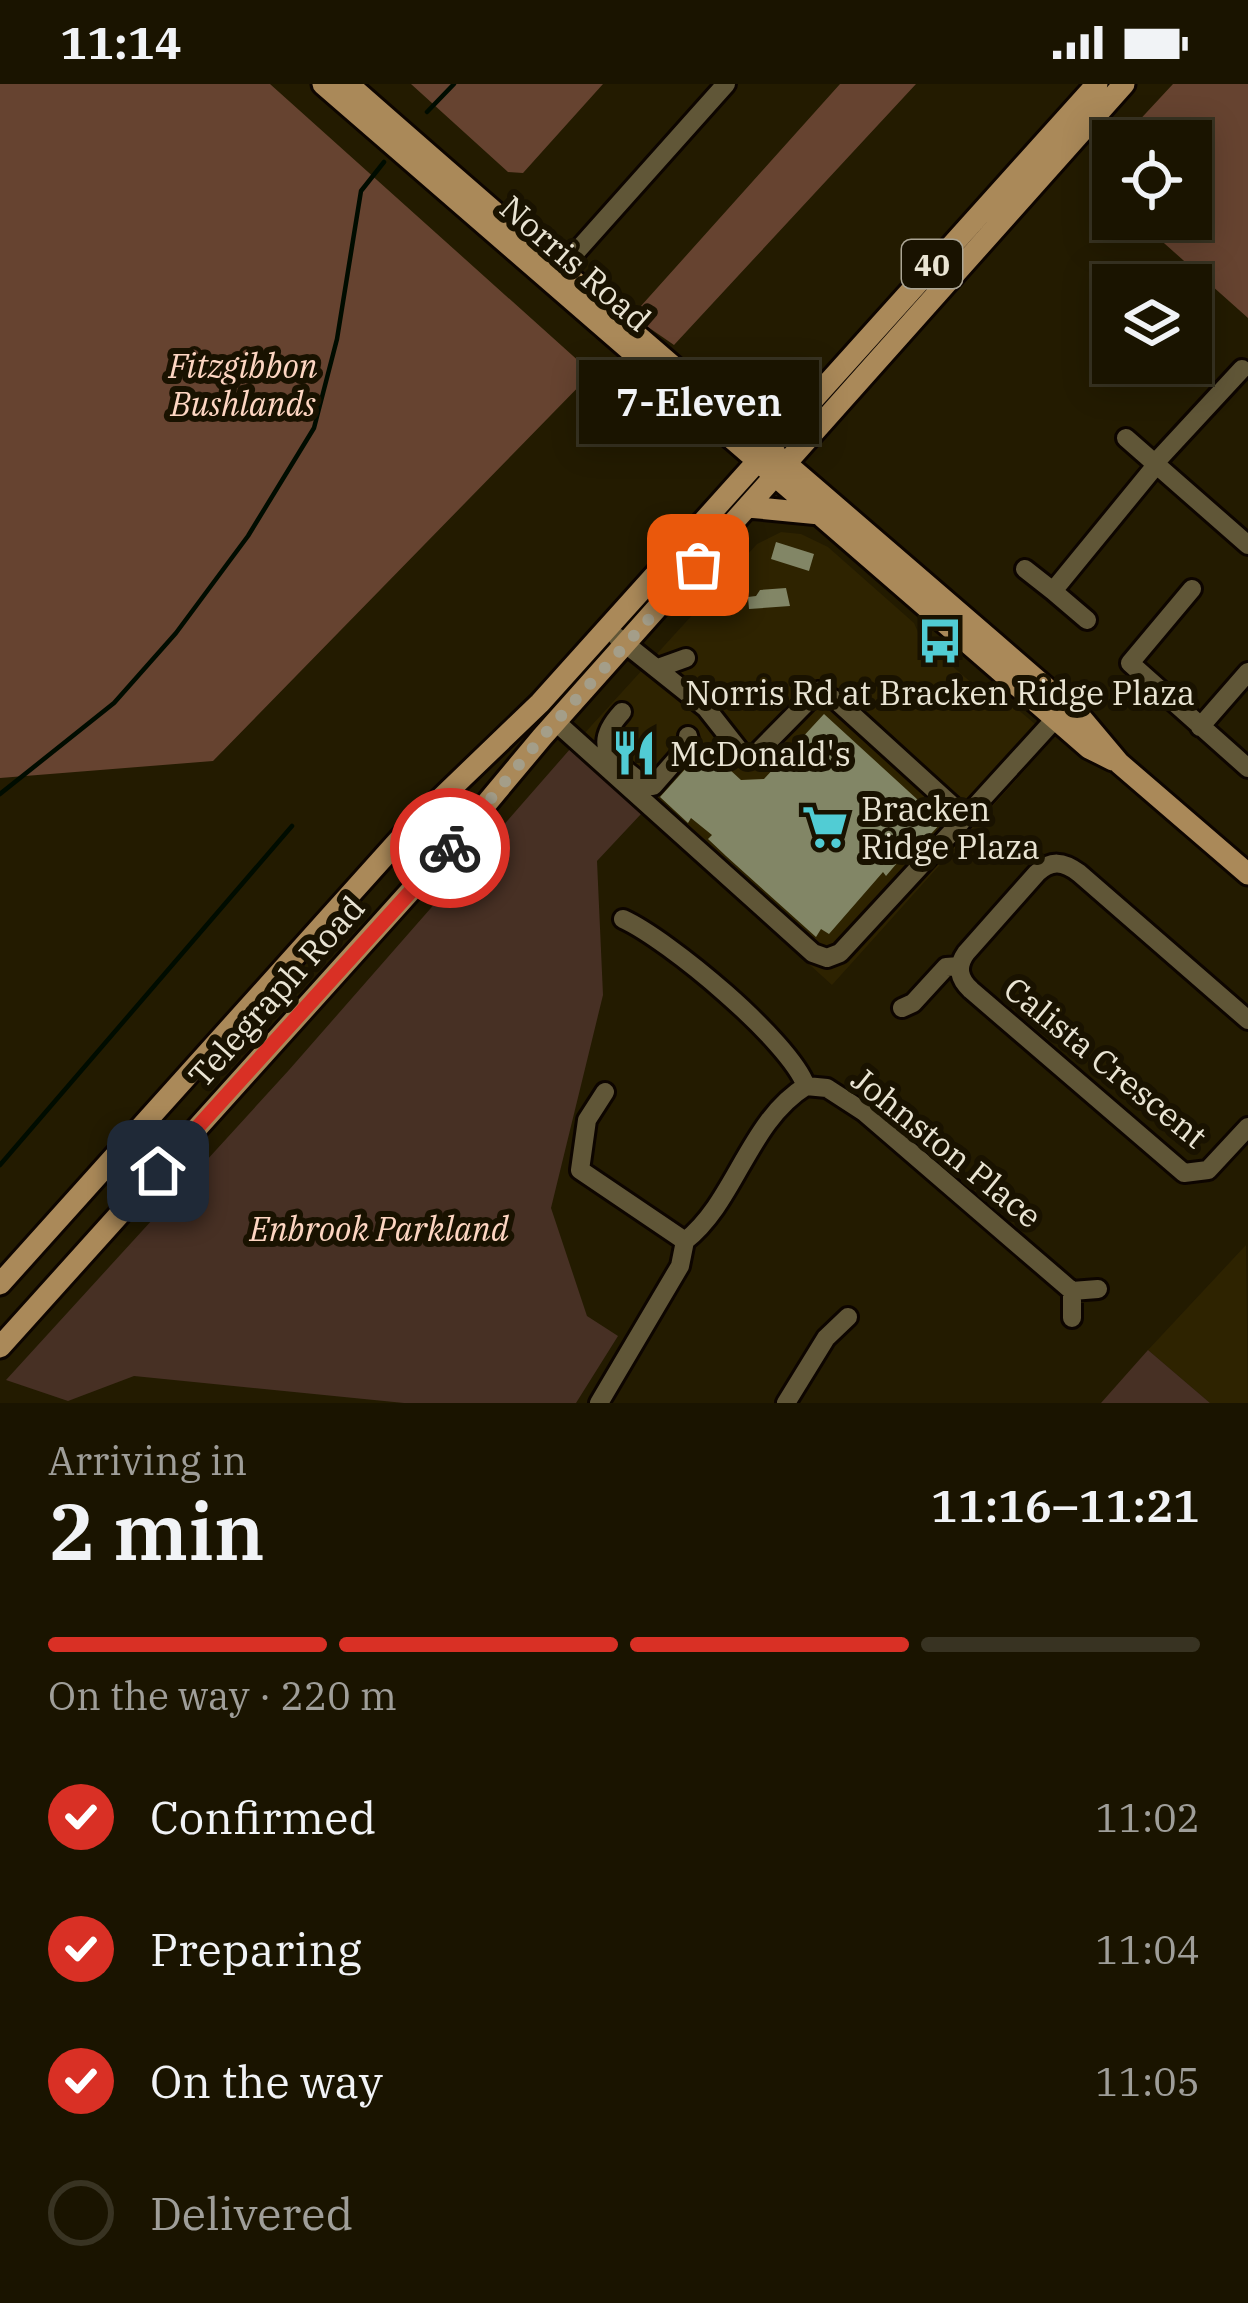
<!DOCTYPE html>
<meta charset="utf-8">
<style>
body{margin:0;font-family:"IBM Plex Serif",serif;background:#27210f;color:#f1f3f6;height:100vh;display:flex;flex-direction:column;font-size:45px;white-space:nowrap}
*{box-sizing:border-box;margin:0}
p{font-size:39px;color:#9f9e99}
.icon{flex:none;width:66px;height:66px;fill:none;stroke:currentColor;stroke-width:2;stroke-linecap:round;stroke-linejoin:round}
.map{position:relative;height:1319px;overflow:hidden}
.drawer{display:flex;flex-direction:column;background:#1a1400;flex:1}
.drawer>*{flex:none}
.controls{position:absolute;left:1092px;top:36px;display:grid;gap:24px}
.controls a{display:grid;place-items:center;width:120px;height:120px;border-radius:0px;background:#1a1400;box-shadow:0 6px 30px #0003,0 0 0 3px #383322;font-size:60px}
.pin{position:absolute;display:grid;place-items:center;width:102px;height:102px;color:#fff;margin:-51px;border-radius:24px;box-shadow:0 6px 18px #0006}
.courier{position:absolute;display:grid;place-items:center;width:120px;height:120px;margin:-60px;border:9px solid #d93025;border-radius:50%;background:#fff;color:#222;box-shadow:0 3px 15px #0007}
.bubble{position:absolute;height:84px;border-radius:0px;background:#1a1400;box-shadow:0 6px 30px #0003,0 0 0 3px #383322;font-size:39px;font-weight:600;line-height:84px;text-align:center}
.overview em{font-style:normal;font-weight:600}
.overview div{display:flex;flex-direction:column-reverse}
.overview{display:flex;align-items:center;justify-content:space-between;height:204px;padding:0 48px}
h1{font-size:78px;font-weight:600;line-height:90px}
.bar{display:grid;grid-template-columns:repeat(4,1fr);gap:18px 12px;align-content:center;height:144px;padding:0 48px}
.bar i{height:15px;border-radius:9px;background:#383322}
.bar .active{background:#d93025}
.bar p{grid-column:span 4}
ol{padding:0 48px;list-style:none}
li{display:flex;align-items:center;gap:36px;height:132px}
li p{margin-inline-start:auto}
li .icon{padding:12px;border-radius:50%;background:#d93025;color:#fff;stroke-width:4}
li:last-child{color:#9f9e99}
li i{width:66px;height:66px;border:6px solid #383322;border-radius:50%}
.status{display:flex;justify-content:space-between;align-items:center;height:84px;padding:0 60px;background:#1a1400;direction:ltr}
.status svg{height:33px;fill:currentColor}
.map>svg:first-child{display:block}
.built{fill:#2e2300}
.green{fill:#473024}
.forest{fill:#664330}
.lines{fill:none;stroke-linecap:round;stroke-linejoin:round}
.stream{stroke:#000c00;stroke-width:4.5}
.building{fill:#828666}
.minor-casing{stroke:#0d0500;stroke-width:24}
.major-casing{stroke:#0d0500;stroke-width:27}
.minor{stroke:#605637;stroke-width:18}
.major{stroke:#aa8959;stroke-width:21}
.done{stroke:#a49e89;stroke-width:12;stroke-dasharray:0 21.6}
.route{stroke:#d93025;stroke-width:15}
.labels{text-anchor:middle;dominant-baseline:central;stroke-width:12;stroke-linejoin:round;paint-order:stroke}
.shield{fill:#191200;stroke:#aba594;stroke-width:3}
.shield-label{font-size:30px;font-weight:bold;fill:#e9e4d3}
.street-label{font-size:33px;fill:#e9e4d3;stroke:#191200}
.park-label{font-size:33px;font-style:italic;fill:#fed6c2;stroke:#191200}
.poi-label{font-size:33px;fill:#e9e4d3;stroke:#191200;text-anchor:start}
</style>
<div class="status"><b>11:14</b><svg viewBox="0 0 49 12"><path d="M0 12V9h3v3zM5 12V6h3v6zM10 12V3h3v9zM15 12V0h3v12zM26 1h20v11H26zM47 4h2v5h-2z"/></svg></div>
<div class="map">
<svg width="1248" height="1319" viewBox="0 0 1248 1319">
<rect width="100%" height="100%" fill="#231b00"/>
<path class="built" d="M781,448L801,450L828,463L914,539L921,555L981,607L1010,619L1053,655L832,901L571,664L757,460Z
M1246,1161L1248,1319H1210L1148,1266Z"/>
<path class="green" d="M571,664L641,730L597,777L603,911L551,1124L587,1232L618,1252L576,1319H404L134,1292L68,1317L6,1296L289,986Z
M1148,1266L1210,1319H1101Z"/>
<path class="forest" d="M0,0H270L592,289L213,677L0,694Z
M411,0H603L523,89L508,88Z
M840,0H916L674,261L632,232Z
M1173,0H1248V234L1137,135H1191V57H1120Z"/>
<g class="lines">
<path class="stream" d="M427,28L454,0
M0,710L114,619L176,549L248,452L314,344L337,255L361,107L384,78
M0,1081L292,742"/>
</g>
<path class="building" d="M776,458L814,470L809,487L771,475Z
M786,504L790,522L749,525L748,513L756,512L760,506Z
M824,630L942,738L907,776L903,772L886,792L883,788L829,850L821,845L816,853L726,772L708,755L712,751L691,734L688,739L660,713L705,663L741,696L764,695Z"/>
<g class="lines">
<g class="minor-casing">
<path id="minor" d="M551,196L726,0
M1126,354L1248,461
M1155,379L1242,285
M1025,485L1053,507
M1192,505L1130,579L1248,684
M1087,536L1053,507L1157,380
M617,553L706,624L743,671H755L818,607L837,617L958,727L972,726L1065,624
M661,583L686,574
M622,628C588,665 615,676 645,702H653L690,660L688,652
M556,638L813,869L827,874L840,869L972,726
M1200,643L1248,588
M623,835C669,856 789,956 806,1002
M902,924L913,919L946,883L960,882
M1248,936L1079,789C1063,777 1051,776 1037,789L966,869C956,883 959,895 971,906L1184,1089L1208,1086L1248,1043
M806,1002L827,1004L864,1028L1072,1207L1098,1205
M605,1008L587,1036L580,1086L685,1157
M1072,1234V1207
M599,1319L680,1182L685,1157C736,1117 748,1038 806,1002
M786,1319L826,1254L848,1233"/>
</g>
<g class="major-casing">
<path id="major" d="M323,0L1089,664L1113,676
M348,0C591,214 838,423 1082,635L1119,679L1248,790
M748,423L820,430
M0,1200L408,746L540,619L1097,0
M0,1263L451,762L542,653L1124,0"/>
</g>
<use href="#minor" class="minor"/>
<use href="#major" class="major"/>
</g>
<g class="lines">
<path class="done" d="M450,764L542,653L698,481"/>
<path class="route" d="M158,1087L450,764"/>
</g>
<defs>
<g id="bus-bare" transform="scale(3.6)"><path d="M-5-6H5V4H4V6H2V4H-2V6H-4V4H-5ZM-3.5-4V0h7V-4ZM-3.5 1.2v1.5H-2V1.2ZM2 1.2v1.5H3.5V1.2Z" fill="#51ccd4" stroke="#191200" stroke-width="2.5" paint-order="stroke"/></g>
<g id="restaurant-bare" transform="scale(3.6)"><path d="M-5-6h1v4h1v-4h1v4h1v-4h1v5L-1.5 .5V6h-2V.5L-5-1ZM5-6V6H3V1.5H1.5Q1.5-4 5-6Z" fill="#51ccd4" stroke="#191200" stroke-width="2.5" paint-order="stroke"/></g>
<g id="supermarket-bare" transform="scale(3.6)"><path d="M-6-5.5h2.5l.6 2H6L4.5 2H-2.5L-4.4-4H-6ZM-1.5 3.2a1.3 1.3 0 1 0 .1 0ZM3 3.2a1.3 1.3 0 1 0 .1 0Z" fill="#51ccd4" stroke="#191200" stroke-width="2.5" paint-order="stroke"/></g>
</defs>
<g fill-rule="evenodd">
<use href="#bus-bare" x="940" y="557"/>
<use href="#restaurant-bare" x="634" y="669"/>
<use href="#supermarket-bare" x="825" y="743"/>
</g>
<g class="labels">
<rect class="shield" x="902" y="156" width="60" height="48" rx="9"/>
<g class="shield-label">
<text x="932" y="180">40</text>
</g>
<g class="street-label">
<text transform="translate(576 179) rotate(41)">Norris Road</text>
<text transform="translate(276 907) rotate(-48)">Telegraph Road</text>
<text transform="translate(1106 978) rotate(39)">Calista Crescent</text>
<text transform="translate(947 1063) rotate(39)">Johnston Place</text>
</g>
<g class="park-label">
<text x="243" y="281">Fitzgibbon<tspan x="243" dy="38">Bushlands</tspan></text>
<text x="379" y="1144">Enbrook Parkland</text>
</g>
<g class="poi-label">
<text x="940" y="608" text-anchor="middle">Norris Rd at Bracken Ridge Plaza</text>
<text x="670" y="669">McDonald's</text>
<text x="861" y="724">Bracken<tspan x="861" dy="38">Ridge Plaza</tspan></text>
</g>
</g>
</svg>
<div class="controls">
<a><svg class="icon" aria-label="locate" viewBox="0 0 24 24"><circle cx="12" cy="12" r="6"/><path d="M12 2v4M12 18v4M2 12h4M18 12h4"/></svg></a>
<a><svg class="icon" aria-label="layers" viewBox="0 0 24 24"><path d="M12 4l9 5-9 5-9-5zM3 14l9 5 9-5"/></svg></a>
</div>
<div class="pin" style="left:698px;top:481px;background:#ea580c"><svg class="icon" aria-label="bag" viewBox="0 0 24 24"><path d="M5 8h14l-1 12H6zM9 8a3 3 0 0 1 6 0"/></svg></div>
<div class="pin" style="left:158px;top:1087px;background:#1f2937"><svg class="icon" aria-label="home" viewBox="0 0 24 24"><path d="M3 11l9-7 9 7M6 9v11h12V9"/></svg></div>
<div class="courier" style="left:450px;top:764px"><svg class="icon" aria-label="bike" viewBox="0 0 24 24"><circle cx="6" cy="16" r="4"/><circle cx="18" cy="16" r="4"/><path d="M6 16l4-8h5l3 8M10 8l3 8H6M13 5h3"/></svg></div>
<div class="bubble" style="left:579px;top:276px;width:240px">7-Eleven</div>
</div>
<section class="drawer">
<div class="overview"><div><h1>2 min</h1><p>Arriving in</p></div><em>11:16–11:21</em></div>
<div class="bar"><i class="active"></i><i class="active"></i><i class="active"></i><i></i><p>On the way · 220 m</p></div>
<ol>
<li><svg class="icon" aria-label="check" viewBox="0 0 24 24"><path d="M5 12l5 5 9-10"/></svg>Confirmed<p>11:02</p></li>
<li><svg class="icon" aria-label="check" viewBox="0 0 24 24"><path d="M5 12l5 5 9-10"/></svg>Preparing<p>11:04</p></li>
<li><svg class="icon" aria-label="check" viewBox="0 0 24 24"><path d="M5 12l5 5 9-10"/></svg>On the way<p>11:05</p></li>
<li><i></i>Delivered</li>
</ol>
</section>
